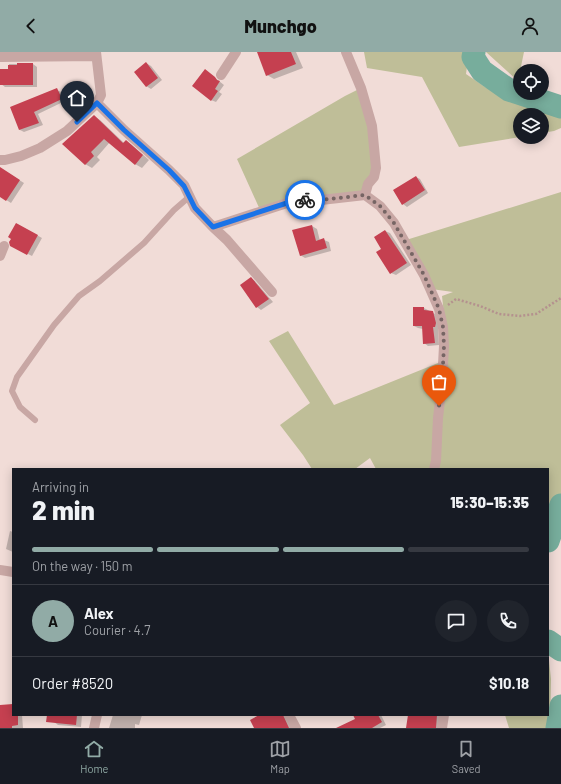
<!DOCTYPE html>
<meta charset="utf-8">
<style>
body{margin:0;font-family:Barlow,sans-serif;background:#20242c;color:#f1f3f6;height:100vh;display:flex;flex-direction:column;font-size:15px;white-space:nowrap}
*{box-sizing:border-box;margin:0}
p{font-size:13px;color:#9ea1a6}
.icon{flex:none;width:22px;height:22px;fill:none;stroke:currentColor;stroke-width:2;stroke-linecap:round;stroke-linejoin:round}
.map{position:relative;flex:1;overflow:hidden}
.sheet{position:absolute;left:12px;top:416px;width:537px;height:248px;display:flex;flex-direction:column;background:#171b24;border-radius:0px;box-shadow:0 2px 10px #0003}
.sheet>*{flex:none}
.buttons{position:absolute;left:513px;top:12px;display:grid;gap:8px}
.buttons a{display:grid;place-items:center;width:36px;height:36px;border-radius:50%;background:#171b24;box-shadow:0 2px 10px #0003;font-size:20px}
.pin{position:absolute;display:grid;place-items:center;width:34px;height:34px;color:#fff;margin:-41px -17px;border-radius:50% 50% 50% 0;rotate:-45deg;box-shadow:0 0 4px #0007}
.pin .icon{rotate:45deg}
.courier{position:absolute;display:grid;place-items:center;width:40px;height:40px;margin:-20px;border:3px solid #1a73e8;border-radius:50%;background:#fff;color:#222;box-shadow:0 1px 5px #0007}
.overview em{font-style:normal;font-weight:800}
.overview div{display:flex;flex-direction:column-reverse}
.overview{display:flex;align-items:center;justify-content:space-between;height:68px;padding:0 20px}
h1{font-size:26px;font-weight:800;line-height:30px}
.bar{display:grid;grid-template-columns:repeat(4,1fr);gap:6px 4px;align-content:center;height:48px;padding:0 20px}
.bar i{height:5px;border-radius:3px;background:#363941}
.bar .selected{background:#91aba6}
.bar p{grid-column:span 4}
.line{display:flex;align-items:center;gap:10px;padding:0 20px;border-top:1px solid #363941}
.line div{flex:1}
.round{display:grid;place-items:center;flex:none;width:42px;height:42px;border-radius:21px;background:#20242c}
header{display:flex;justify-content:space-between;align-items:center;height:52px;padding:0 20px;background:#91aba6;color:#111;font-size:18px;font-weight:800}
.tab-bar{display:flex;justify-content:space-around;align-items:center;height:56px;border-top:1px solid #363941;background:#171b24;font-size:11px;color:#9ea1a6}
.tab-bar a{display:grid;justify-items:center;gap:2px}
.tab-bar .selected{color:#91aba6}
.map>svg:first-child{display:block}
.green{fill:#bfbe98}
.shadow{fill:#0003}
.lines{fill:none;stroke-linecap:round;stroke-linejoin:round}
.river{stroke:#77ad9c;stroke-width:23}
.building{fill:#c54050}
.path{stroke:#b4918e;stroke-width:2.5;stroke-dasharray:2 2;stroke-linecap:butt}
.lane{stroke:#c8a7a4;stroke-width:6}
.street{stroke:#c8a7a4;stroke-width:10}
.done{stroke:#766564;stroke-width:4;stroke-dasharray:0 7.2}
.route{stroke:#1a73e8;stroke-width:5}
</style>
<header><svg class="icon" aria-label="back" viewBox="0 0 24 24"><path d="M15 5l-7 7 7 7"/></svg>Munchgo<svg class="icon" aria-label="person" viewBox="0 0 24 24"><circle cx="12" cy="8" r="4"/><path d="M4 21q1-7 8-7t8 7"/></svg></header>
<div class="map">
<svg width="561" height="676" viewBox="0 0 561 676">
<rect width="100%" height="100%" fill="#f1dcd7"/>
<path class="green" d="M364,0H469L466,22L485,35L561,61V76L554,79L542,81V63H520V85L459,95L422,25L367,16Z
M486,0H524L518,29Z
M361,36L374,106L365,143L321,148L261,160L237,107L345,44Z
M561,140V453L556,467H548V417H376L370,406L355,417H312L303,403L280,373L310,351L269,289L288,279L334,353L443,309L446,281L442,244L453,240L431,237L406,188Z
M548,606L549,608L551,627L550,676H509L505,663H548Z"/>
<path class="shadow" d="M258,0H296L303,16L274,27L267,23Z
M146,11L151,14L162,28L151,37L146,34Z
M9,12H33L37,15V35H5L1,32L9,18Z
M209,21L224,33L219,40L222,42L216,50L211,48Z
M57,38L61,40L65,49L38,62L43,73L24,80L20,78L11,56Z
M94,64L100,68L124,91L126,89L132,93L149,108L142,116L135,112L110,90L97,105L100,108L92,116L85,112Z
M0,116L24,131L11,151L0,144Z
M416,125L420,127L428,141L407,155L403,152Z
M17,172L42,186L32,204L16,196Z
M312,174L317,177L320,189L324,188L329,190L331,199L305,206L300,203Z
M385,179L390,181L411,213L396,223L391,221L382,197Z
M251,226L255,229L273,250L261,258L257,255Z
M424,256L437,263L440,277H438L439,293L428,294L424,291L423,277L418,276L414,274Z
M10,479L13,480V500L6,497Z
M13,653V663H22L23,676H0V654Z
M55,663H82L81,675L58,673L54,670Z
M113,663H142L139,673L135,672V676H109Z
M259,663H286L293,676H255Z
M359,663H381L386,673L380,676H338L356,667Z
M409,663H442L440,676H408Z"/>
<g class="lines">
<path class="river" d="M474,0L473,5L482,19L509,38L561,55
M548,489L561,453
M548,589L561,598
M557,676L561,654"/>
</g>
<path class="building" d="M257,0H291L296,12L266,24Z
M146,10L158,26L146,35L134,20Z
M17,11H33V33H0V17H8V13H17Z
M205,17L215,25L217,28L220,29L215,37L218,39L211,49L192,34Z
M57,36L62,47L34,60L39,71L19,78L10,55Z
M94,63L123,91L126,88L143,103L135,113L104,87L91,100L94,104L85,113L62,92Z
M0,115L20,128L6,149L0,145Z
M416,124L425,138L402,153L393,138Z
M16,171L38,183L27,203L10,194L9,190L11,187L8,185Z
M312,173L316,189L324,186L327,196L300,204L292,178Z
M385,178L407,211L390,222L376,200L381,197L374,185Z
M251,225L269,247L256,256L240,233Z
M413,255H424V258L433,259L436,271L435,275H433L435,291L423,292L422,274H413Z
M13,652V663H18V673L12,674V676H0V653Z
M47,663H77L76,673L46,670Z
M259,663H283L289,676H254L250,668Z
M353,663H378L382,670L372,676H336L355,667Z
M408,663H437L436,676H406Z"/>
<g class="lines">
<path class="path" d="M448,253L456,247L480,254L499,262L520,264L536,262L561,246"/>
<path class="lane" d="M35,368L20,355L12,339L17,325L54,273L79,244L100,229L144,191L174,158L189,145"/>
<path class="street" d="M346,0L361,36L372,74L376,116L374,125L368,132L365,143L380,154L394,171L424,223L439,257L443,275L444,294L442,331L438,366L436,409L434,417
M0,5L96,4
M221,23L236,0
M97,51L124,78L169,118L184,133L195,156L213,175L287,151L301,148H321L365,143
M0,108H5L21,104L40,96L67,79L97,51L101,43L96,0
M213,175L227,188L272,240
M0,204L4,194
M0,518L13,520
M289,663L296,676
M94,676L97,663
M442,676L444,663"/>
</g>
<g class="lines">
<path class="done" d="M305,148H321L365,143L380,154L394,171L424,223L439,257L443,275L444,294L442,331L439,354"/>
<path class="route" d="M77,70L97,51L124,78L169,118L184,134L195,156L213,175L287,151L305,148"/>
</g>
</svg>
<div class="buttons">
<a><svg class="icon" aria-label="locate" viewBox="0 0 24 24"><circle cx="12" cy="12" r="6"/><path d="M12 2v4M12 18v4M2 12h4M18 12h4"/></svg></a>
<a><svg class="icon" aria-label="layers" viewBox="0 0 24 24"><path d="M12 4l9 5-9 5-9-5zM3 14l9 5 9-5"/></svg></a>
</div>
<div class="pin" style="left:439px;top:354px;background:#ea580c"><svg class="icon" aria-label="bag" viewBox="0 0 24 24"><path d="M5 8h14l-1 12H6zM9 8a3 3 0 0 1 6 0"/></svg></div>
<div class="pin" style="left:77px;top:70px;background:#1f2937"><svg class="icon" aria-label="home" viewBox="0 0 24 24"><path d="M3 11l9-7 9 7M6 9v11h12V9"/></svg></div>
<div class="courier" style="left:305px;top:148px"><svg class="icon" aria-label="bike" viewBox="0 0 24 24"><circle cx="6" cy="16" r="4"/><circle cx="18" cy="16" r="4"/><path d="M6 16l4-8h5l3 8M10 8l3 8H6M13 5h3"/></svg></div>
<section class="sheet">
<div class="overview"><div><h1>2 min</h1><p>Arriving in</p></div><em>15:30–15:35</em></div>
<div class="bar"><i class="selected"></i><i class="selected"></i><i class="selected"></i><i></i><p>On the way · 150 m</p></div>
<div class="line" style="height:72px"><b class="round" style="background:#91aba6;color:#111">A</b><div><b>Alex</b><p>Courier · 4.7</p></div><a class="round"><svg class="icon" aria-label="chat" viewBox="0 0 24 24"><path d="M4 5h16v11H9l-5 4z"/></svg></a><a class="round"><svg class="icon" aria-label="phone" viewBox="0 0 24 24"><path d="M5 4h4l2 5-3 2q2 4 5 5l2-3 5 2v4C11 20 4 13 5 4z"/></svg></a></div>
<div class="line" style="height:52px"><div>Order #8520</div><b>$10.18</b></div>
</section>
</div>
<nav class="tab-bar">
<a class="selected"><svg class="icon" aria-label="home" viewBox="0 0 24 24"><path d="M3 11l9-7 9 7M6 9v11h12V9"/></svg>Home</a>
<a><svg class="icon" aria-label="map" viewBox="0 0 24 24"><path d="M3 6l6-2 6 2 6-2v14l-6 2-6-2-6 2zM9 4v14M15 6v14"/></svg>Map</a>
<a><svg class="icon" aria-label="saved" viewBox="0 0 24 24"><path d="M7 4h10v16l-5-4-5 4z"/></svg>Saved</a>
</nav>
